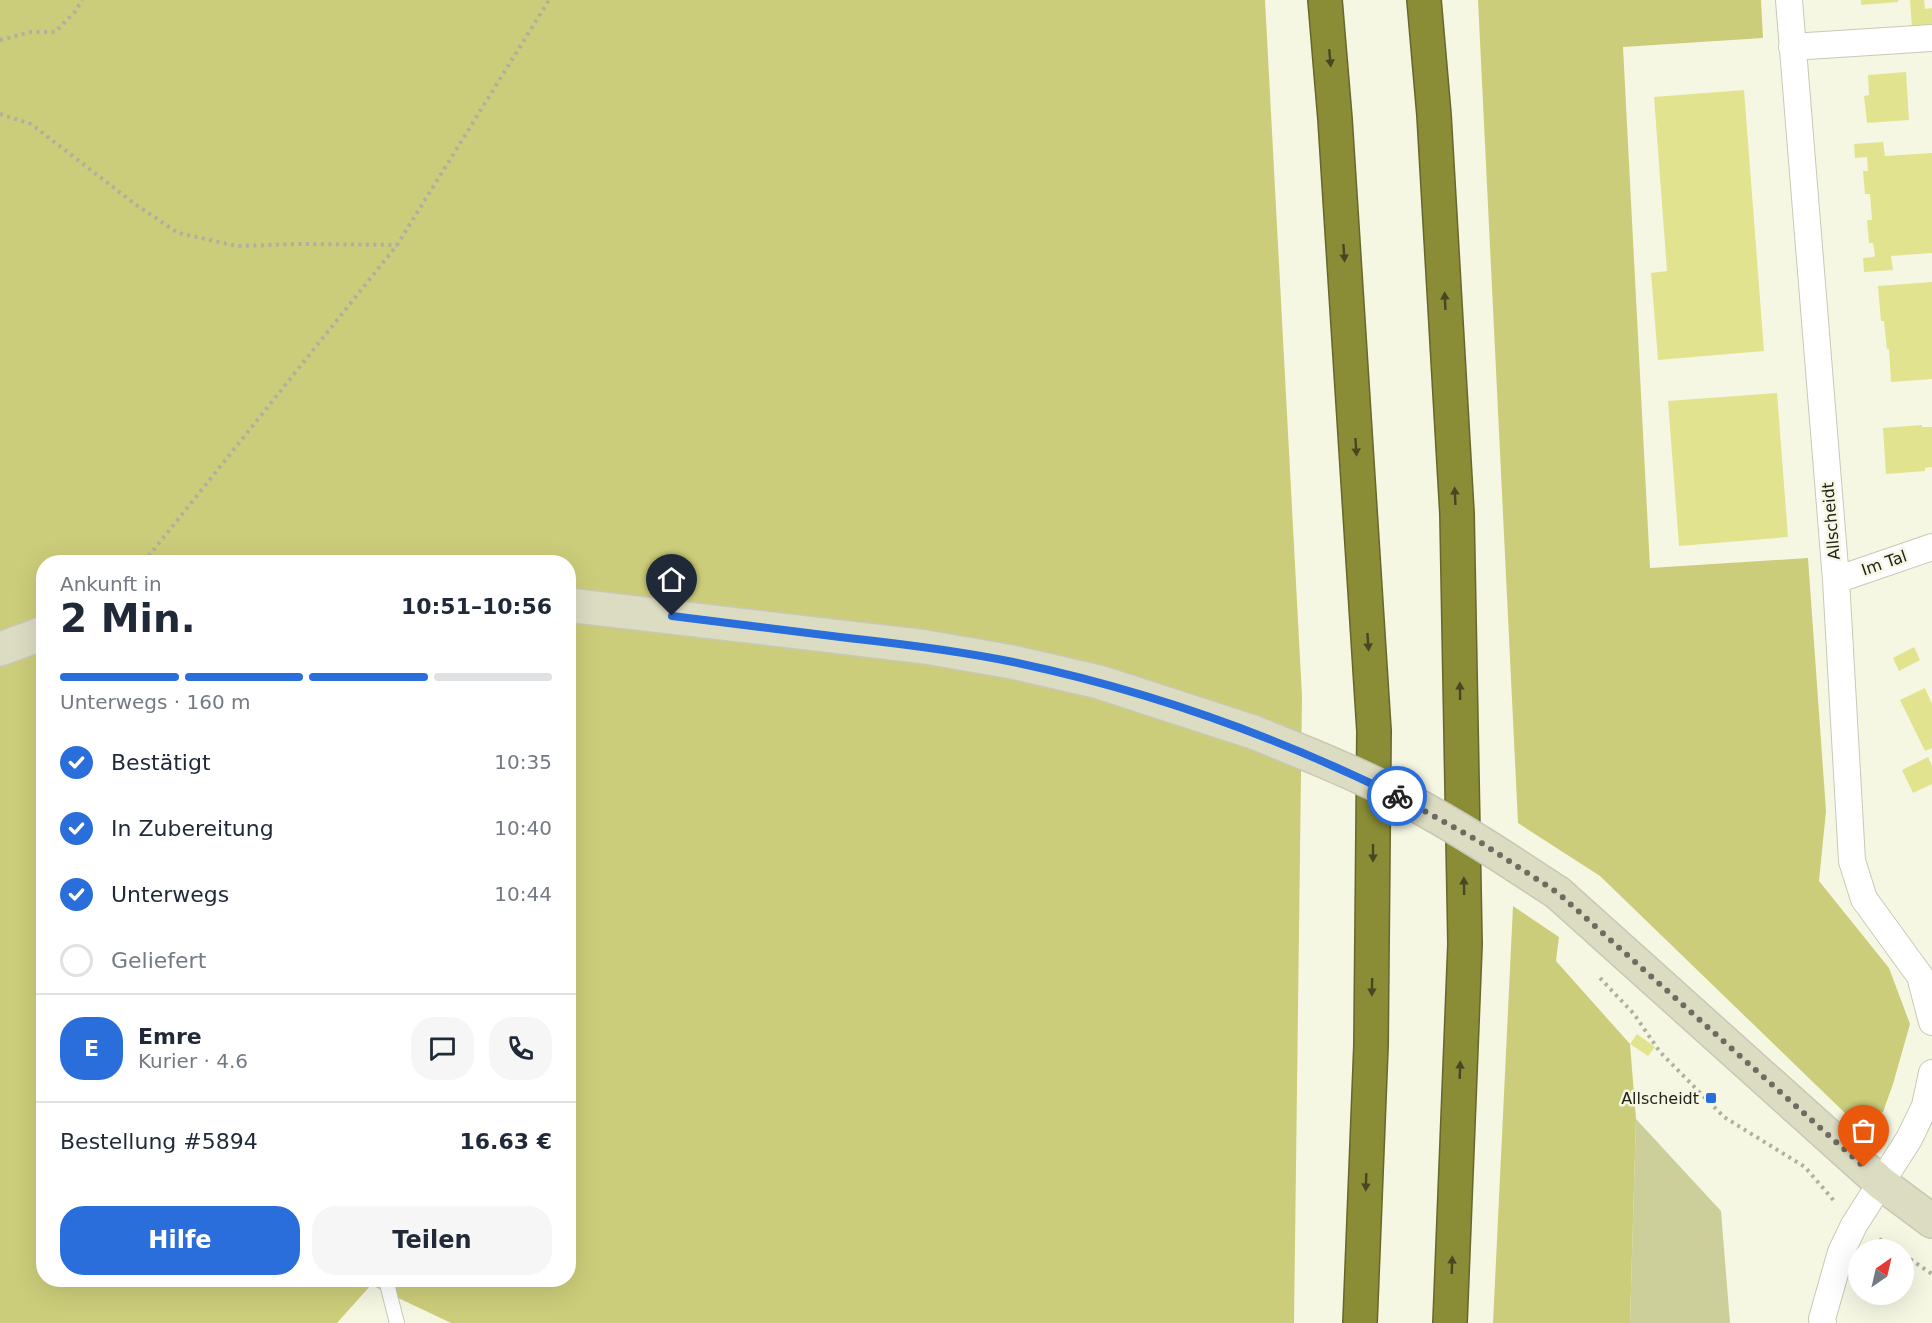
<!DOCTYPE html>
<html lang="de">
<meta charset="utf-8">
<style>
body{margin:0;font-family:"DejaVu Sans",sans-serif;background:#f6f6f7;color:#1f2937;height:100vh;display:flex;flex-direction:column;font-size:22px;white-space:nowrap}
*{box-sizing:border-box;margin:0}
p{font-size:20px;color:#747a83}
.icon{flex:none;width:33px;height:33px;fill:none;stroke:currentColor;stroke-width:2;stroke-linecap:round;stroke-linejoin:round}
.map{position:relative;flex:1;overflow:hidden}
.details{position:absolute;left:36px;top:555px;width:540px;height:732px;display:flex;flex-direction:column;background:#fff;border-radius:24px;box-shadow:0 6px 24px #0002}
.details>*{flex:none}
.needle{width:39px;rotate:34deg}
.tools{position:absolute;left:1848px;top:1239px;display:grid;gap:12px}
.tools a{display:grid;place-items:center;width:66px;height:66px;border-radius:50%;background:#fff;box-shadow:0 6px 24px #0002;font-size:30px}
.pin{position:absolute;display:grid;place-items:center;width:51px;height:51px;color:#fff;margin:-62px -26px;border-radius:50% 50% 50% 0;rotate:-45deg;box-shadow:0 0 6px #0007}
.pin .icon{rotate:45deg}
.courier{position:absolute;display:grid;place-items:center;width:60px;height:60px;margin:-30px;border:4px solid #296edb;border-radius:50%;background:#fff;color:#222;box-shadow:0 2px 8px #0007}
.overview em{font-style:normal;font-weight:800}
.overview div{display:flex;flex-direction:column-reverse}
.overview{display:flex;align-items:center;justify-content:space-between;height:102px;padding:0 24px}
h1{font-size:39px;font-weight:800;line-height:45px}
.bar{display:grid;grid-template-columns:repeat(4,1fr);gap:9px 6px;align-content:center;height:72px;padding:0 24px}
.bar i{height:8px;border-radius:4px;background:#e0e1e3}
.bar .on{background:#296edb}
.bar p{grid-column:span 4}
.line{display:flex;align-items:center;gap:15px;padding:0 24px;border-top:2px solid #e0e1e3}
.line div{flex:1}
.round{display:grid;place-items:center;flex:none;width:63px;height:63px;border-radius:24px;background:#f6f6f7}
ol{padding:0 24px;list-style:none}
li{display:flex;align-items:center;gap:18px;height:66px}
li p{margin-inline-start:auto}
li .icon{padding:6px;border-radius:50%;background:#296edb;color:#fff;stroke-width:4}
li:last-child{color:#747a83}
li i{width:33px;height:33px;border:3px solid #e0e1e3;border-radius:50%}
.action{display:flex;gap:12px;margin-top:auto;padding:12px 24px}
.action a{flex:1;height:69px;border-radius:24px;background:#296edb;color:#fff;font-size:24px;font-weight:800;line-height:69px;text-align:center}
.action a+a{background:#f6f6f7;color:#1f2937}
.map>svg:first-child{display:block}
.green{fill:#cdcf9a}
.forest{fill:#cccd7a;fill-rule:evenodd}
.building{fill:#e1e38f}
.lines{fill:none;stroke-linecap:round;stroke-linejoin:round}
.lane-casing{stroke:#c8c9b5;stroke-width:16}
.street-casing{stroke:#c8c9b5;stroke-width:28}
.secondary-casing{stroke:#c8c9b5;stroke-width:36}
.highway-casing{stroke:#66672c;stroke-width:36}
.path{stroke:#b0b0a0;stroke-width:4;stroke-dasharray:3 4.5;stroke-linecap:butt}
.lane{stroke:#fff;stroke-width:14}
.street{stroke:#fff;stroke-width:26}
.secondary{stroke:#dcdcc3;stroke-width:33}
.highway{stroke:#8b8c36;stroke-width:33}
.secondary-bridge-casing{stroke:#c8c9b5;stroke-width:36;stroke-linecap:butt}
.secondary-bridge{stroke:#dcdcc3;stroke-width:33}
.oneway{fill:#474724}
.done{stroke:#6c6d60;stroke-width:6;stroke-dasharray:0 10.8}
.route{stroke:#296edb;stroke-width:8}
.poi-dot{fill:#296edb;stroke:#f6f7e3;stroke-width:2}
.labels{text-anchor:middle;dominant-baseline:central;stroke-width:5;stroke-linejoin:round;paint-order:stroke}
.street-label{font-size:16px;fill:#22221a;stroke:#f6f7e3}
.poi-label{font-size:16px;fill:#22221a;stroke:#f6f7e3;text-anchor:end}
</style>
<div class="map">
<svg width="1932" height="1323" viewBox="0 0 1932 1323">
<rect width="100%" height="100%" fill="#f6f7e3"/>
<path class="green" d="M1636,1119L1721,1211L1730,1323H1630Z"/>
<path class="forest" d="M0,0H1265L1302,696L1294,1323H451L371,1285L337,1323H0ZM44,562H568V1280H44Z
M1478,0H1761L1763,38L1623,47L1650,568L1808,558L1826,811L1819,881L1889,968L1910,1024L1893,1084L1883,1112L1845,1113L1600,876L1518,823Z
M1513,906L1559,937L1556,961L1630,1044L1636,1119L1630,1323H1493Z"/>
<path class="building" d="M1861,0H1898V2L1861,5Z
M1910,0H1924L1925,9L1932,8V26L1912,28Z
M1906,72L1909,120L1867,123L1864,96L1869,95L1868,75Z
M1744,90L1764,351L1658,360L1651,273L1667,271L1654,97Z
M1883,142L1885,156L1932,153V253L1891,256L1893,270L1864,272L1863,258L1874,257L1875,255L1873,243H1869L1867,220H1872L1870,194H1865L1863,171H1868L1867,157L1855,158L1854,144Z
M1932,282V379L1891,382L1889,349H1887L1884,321H1881L1878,286Z
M1777,393L1788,537L1679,546L1668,401Z
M1922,425V427H1932V467L1925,468V471L1886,474L1883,428Z
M1914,647L1920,660L1899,671L1893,658Z
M1925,688L1932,704V748L1925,751L1900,700Z
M1928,757L1932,766V784L1913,793L1902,770Z
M1637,1034L1655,1047L1648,1056L1630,1044Z"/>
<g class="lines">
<g class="lane-casing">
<path id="lane" d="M386,1280L397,1323"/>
</g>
<g class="street-casing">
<path id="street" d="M1789,0L1836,580L1852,861L1864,899L1920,976L1932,1022
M1792,47L1932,38
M1836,580L1932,547
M1823,1323L1822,1319L1841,1252L1854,1225L1909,1139L1925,1106L1932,1073"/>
</g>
<g class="secondary-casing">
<path id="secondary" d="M568,605L926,647L1012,662L1099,682L1253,732
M0,649L44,633
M1558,893L1881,1183L1932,1221"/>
</g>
<g class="highway-casing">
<path id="highway" d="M1325,0L1335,119L1374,731L1371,1045L1360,1323
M1424,0L1434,115L1457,514L1465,944L1450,1323"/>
</g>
<path class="path" d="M0,40L31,32H55L74,13L82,0
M0,114L31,124L135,204L178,233L237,246L300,244L397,245
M144,562L397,245L549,0
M1600,978L1634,1014L1660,1052L1724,1117L1805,1167L1835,1202
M1879,1239L1896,1250
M1904,1255L1932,1274"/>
<use href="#lane" class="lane"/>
<use href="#street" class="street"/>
<use href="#secondary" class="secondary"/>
<use href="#highway" class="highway"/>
<g class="secondary-bridge-casing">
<path id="secondary-bridge" d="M1253,732C1305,753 1356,773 1405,799C1458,827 1508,860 1558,893"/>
</g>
<use href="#secondary-bridge" class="secondary-bridge"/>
</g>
<defs><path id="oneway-solid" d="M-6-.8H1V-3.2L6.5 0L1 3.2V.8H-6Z" transform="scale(1.5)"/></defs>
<g class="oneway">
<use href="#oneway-solid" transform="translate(1330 58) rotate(85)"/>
<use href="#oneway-solid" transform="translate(1344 253) rotate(86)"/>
<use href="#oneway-solid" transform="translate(1445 301) rotate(-93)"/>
<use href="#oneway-solid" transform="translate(1356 447) rotate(86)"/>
<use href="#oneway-solid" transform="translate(1455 496) rotate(-93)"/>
<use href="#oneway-solid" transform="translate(1368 642) rotate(86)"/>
<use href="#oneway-solid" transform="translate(1460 691) rotate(-91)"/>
<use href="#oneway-solid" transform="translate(1373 853) rotate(90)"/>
<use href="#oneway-solid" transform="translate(1464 886) rotate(-91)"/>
<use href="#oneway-solid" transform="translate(1372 987) rotate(91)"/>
<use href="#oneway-solid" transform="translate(1460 1070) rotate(-88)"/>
<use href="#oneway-solid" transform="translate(1366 1182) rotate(92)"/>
<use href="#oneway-solid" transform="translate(1452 1265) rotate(-88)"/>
</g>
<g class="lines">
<path class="done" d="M1397,796L1477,840L1558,893L1864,1167"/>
<path class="route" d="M672,616C731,623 789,631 848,638C903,644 959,651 1013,662C1146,690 1276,736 1397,796"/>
</g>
<rect class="poi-dot" x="1705" y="1092" width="12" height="12" rx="3"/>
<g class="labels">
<g class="street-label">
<text transform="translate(1831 521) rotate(-95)">Allscheidt</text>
<text transform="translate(1884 563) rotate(-19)">Im Tal</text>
</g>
<g class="poi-label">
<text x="1699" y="1098">Allscheidt</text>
</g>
</g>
</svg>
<div class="tools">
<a><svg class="needle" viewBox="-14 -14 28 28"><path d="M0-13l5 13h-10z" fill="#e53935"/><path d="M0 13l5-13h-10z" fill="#747a83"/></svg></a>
</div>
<div class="pin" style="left:1864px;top:1167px;background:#ea580c"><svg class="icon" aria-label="bag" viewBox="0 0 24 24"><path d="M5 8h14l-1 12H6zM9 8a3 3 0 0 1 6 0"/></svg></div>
<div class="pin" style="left:672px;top:616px;background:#1f2937"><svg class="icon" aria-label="home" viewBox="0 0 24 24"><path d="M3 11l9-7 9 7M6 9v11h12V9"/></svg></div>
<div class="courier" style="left:1397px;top:796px"><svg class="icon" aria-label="bike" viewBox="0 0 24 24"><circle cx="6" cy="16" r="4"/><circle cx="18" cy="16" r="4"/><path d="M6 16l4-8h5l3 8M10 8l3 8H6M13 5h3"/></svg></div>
<section class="details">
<div class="overview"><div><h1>2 Min.</h1><p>Ankunft in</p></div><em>10:51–10:56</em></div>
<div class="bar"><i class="on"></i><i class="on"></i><i class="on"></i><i></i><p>Unterwegs · 160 m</p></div>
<ol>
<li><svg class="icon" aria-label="check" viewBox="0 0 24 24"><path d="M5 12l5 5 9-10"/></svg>Bestätigt<p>10:35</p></li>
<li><svg class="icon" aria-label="check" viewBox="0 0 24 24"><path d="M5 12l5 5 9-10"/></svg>In Zubereitung<p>10:40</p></li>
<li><svg class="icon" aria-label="check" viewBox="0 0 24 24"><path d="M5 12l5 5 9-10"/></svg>Unterwegs<p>10:44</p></li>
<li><i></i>Geliefert</li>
</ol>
<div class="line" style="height:108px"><b class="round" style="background:#296edb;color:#fff">E</b><div><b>Emre</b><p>Kurier · 4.6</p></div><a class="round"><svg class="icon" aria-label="chat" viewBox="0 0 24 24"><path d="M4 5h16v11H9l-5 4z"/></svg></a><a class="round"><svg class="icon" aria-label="phone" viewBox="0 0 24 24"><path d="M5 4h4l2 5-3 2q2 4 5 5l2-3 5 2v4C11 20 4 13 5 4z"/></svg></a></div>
<div class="line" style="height:78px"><div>Bestellung #5894</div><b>16.63 €</b></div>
<div class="action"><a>Hilfe</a><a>Teilen</a></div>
</section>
</div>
